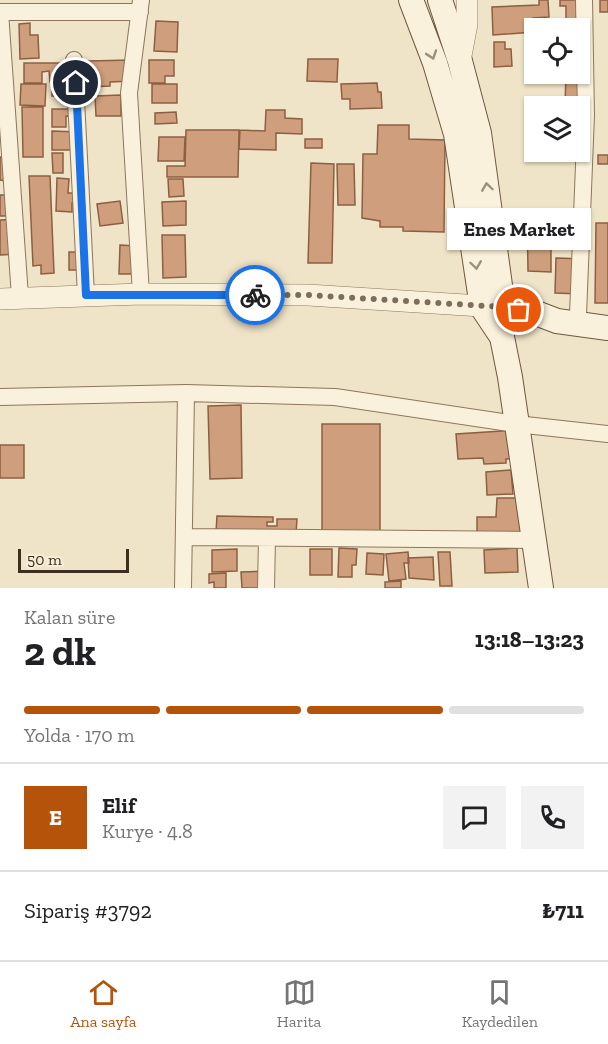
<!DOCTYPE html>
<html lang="tr">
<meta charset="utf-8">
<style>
body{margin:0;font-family:"Zilla Slab",serif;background:#f2f2f2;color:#202124;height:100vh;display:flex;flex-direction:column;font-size:22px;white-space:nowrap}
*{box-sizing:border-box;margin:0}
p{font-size:20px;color:#757577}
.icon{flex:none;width:33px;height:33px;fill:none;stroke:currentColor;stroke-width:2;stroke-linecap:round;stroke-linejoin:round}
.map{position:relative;height:588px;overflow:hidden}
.side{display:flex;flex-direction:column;background:#fff;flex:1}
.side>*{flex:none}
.tools{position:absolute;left:524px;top:18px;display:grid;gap:12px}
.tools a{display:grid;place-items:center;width:66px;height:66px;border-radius:0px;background:#fff;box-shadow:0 2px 4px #0004;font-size:30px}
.scale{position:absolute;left:18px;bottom:15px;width:111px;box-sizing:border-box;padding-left:6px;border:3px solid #3d2e20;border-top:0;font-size:16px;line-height:21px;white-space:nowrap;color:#3d2e20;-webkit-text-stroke:4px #f7eed8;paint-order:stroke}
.pin{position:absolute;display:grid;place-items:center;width:51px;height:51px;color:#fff;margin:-26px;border:3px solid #fff;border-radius:50%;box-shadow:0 2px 6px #0007}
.courier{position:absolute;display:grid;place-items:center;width:60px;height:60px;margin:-30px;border:4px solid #1a73e8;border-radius:50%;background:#fff;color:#222;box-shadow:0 2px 8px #0007}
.bubble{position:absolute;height:42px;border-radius:0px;background:#fff;box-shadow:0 2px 4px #0004;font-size:20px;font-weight:700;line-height:42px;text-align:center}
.summary em{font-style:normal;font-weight:700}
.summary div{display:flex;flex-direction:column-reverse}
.summary{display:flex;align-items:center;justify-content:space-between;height:102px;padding:0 24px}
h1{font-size:39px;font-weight:700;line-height:45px}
.bar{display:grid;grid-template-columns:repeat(4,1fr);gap:9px 6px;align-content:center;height:72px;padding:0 24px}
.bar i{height:8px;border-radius:4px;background:#e0e0e0}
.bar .current{background:#b45309}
.bar p{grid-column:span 4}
.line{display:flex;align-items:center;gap:15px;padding:0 24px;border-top:2px solid #e0e0e0}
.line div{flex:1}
.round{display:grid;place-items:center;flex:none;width:63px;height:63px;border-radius:0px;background:#f2f2f2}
.menu{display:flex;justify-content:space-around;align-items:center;height:84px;border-top:2px solid #e0e0e0;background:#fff;font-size:16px;color:#757577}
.menu a{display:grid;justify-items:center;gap:3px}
.menu .current{color:#b45309}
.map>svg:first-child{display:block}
.building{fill:#cf9f7d;stroke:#8d5f41;stroke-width:1.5}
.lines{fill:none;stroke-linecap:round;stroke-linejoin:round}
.minor-casing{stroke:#8d765c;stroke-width:18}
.tertiary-casing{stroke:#8d765c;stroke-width:22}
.secondary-casing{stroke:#6f573f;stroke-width:26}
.minor{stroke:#faf1dc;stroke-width:16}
.tertiary{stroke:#faf1dc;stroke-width:21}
.secondary{stroke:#faf1dc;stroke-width:24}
.oneway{stroke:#9c907e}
.done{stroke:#7c6e5b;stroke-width:6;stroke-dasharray:0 10.8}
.route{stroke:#1a73e8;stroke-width:8}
</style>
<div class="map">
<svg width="608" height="588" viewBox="0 0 608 588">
<rect width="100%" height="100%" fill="#f0e4c8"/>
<path class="building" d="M539,0H548L549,17L533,18L534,32L493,35L492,7L539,5Z
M560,0H592L579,28H566V6H560Z
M600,0H608V12H600Z
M156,21L178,22L177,52L154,51Z
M30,23V35H38L39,58L20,59L19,24Z
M494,42H505V49H511L512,66L494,67Z
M308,59H338L337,82L307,81Z
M132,60L133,81L110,82V86L89,87L88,61Z
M149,60H174V76H165V83H149Z
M24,63H76L77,82H50L49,71L42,72V83H24Z
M566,74H579L586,107L565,106Z
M377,83L378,92H381L382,108L350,109V99H342L341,84Z
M21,84H46L45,106L20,105Z
M52,84H75L74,97L52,96Z
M152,84H177V103H152Z
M121,95V116H96L95,96Z
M528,102L562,103V106H534V117H528Z
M22,107H43V157H23Z
M52,109H77V117L66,116V127H52Z
M266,110H285V118L302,119V134L276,133V150L239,149L240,130L265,131Z
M176,112L177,123L155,124V113Z
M378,125H409V139L445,140L444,232L403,231V227H380V221L362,218L363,154H377Z
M186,130H239L238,177H167V166H185Z
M52,131L78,132V150H52Z
M159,137H185L184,161H158Z
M305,139H322V148H305Z
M52,153H63V173H53Z
M598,155H608V164H598Z
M0,157L7,158L6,181L0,180Z
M311,163L334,164L332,263H308Z
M337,164H354L355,205H338Z
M29,176H50L54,273L41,274V265L33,266Z
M57,178L69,179L68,193H83L82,203H72V212L56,211Z
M168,179H183L184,196L169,197Z
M0,195H8V216H0Z
M120,201L123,223L100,226L97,204Z
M186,201V225L163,226L162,202Z
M527,211L549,212V223H551V272L528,271Z
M17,219L18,254L0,255V220Z
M596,223H608V303H595Z
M162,235H185L186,277L163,278Z
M120,245L136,246L135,274H119Z
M69,252H82V270H69Z
M556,258L587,259L581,294L555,293Z
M241,405L242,478L210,479L208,406Z
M322,424H380V535H322Z
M516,430L517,458L506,459V463L484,464L483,458L458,459L456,434Z
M0,445H24V478H0Z
M511,470L513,494L487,495L486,472Z
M497,498H522L528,539L477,532V517H496Z
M217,516L273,517V522H267V526H277V519H297L296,533L216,532Z
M339,548L357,549L356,565H352V577H338Z
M517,548L518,572L485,573L484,550Z
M237,549V571L212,572V550Z
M310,549H332V575H310Z
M408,552L409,563H404L406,579L389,581L386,554Z
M438,552H450L452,586H440Z
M367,553L384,554L383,575L366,574Z
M433,557L434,580L409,578L408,558Z
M271,571L272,588H242L241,572Z
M226,573V588H214V582L209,583V574Z
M401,581V588H385V582Z"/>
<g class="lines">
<g class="minor-casing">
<path id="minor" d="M141,0L129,93L141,294
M0,12L20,297
M0,12H140
M74,60L86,295
M578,315L586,115L584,0
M0,397L186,393L335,397L516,424L608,434
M184,537L534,540
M183,588L186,393
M266,588L267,538"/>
</g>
<g class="tertiary-casing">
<path id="tertiary" d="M460,61L467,24V0
M0,299L141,294L308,295L497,307"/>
</g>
<g class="secondary-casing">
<path id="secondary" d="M411,0L435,63L456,134L482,307L502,337
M440,0L460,61L479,133L503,307L502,337L510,377L541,588
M503,307L536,313L557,321L608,328"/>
</g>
<use href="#minor" class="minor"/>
<use href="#tertiary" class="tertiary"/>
<use href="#secondary" class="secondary"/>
</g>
<defs><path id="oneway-chevron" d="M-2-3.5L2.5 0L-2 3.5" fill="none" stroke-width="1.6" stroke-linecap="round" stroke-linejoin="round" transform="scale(1.5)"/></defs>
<g class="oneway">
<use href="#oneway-chevron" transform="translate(432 55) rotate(71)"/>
<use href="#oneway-chevron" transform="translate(487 187) rotate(-98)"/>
<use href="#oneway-chevron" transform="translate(476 265) rotate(82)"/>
</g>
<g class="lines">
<path class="done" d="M255,295H308L503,307L519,310"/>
<path class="route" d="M76,83L86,295H255"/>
</g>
</svg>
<div class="tools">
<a><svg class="icon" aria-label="locate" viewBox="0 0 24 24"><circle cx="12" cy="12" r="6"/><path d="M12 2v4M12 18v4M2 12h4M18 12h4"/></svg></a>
<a><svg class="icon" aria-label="layers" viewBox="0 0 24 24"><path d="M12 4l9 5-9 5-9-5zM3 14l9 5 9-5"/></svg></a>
</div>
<div class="scale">50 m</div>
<div class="pin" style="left:519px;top:310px;background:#ea580c"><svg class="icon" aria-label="bag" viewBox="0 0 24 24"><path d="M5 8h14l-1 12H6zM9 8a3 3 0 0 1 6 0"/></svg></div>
<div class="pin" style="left:76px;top:83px;background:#1f2937"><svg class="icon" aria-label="home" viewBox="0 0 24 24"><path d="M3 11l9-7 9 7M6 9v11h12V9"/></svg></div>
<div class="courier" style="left:255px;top:295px"><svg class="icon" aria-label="bike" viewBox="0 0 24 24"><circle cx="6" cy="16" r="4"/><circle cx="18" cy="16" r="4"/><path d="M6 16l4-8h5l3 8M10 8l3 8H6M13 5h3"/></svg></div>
<div class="bubble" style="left:447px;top:208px;width:144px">Enes Market</div>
</div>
<section class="side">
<div class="summary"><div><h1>2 dk</h1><p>Kalan süre</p></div><em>13:18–13:23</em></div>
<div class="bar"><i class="current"></i><i class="current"></i><i class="current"></i><i></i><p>Yolda · 170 m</p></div>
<div class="line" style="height:108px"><b class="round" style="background:#b45309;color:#fff">E</b><div><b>Elif</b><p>Kurye · 4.8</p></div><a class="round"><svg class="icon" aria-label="chat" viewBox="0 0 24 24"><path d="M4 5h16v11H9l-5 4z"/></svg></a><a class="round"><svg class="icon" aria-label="phone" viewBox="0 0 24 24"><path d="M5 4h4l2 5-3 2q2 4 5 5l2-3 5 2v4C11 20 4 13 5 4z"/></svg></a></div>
<div class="line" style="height:78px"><div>Sipariş #3792</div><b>₺711</b></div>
</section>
<nav class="menu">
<a class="current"><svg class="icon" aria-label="home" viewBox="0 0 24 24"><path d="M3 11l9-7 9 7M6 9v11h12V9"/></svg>Ana sayfa</a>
<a><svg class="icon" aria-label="map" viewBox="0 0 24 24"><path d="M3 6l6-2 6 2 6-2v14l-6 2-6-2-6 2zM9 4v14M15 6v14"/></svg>Harita</a>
<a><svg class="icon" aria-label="saved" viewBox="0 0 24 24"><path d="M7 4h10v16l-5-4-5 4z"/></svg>Kaydedilen</a>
</nav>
